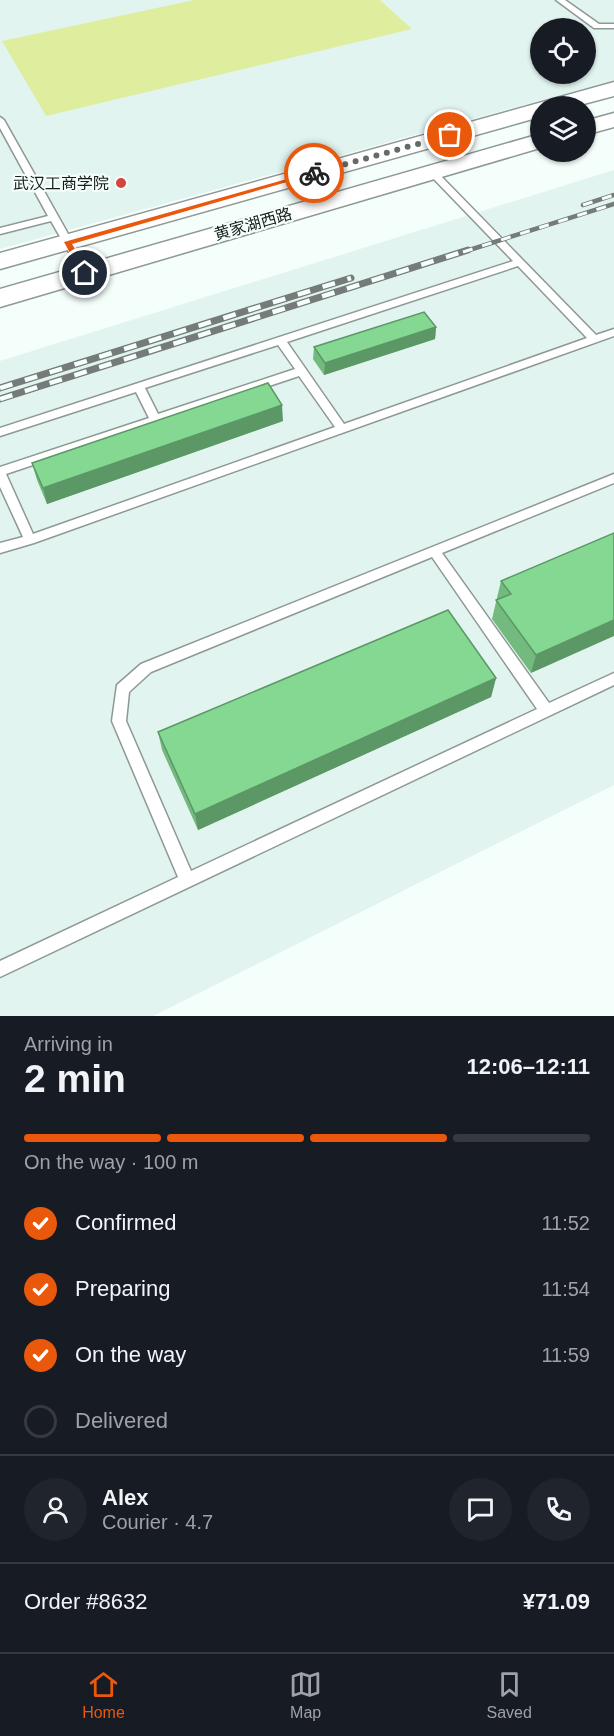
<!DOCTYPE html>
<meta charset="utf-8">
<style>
body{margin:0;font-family:Arial,"Noto Sans SC",sans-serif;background:#20242c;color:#f1f3f6;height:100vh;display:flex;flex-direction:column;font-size:22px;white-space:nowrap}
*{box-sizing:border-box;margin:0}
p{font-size:20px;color:#9ea1a6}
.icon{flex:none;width:33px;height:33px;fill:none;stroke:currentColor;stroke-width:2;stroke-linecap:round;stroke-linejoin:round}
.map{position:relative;height:1016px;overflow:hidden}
.panel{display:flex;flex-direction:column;background:#171b24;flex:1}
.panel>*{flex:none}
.fabs{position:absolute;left:530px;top:18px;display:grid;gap:12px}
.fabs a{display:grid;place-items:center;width:66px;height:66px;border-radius:50%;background:#171b24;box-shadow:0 2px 4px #0004;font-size:30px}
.pin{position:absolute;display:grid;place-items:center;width:51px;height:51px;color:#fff;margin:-26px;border:3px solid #fff;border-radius:50%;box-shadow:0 2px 6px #0007}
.courier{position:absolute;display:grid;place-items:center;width:60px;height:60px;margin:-30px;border:4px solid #ea580c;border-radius:50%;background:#fff;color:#222;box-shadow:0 2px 8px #0007}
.overview em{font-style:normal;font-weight:600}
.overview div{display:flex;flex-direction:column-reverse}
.overview{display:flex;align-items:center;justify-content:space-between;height:102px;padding:0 24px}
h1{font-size:39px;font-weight:600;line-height:45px}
.bar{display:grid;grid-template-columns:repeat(4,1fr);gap:9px 6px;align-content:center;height:72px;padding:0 24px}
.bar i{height:8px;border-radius:4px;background:#363941}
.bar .active{background:#ea580c}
.bar p{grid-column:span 4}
.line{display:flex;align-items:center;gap:15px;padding:0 24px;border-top:2px solid #363941}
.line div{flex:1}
.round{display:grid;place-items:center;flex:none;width:63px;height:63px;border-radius:32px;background:#20242c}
ol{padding:0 24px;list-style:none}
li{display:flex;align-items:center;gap:18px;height:66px}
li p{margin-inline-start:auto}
li .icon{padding:6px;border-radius:50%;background:#ea580c;color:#fff;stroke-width:4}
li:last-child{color:#9ea1a6}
li i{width:33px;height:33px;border:3px solid #363941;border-radius:50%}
.menu{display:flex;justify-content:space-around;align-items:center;height:84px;border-top:2px solid #363941;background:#171b24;font-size:16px;color:#9ea1a6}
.menu a{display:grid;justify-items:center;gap:3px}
.menu .active{color:#ea580c}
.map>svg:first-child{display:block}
.built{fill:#e1f4ef;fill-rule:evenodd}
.green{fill:#deee9e}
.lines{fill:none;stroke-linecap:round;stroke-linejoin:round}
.lane-casing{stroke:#8e9895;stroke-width:3}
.secondary-casing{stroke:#8e9895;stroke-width:3}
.lane{fill:#fff;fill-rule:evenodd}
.secondary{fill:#fff;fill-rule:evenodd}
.rail-far1-casing{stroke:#747b79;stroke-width:4.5}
.rail-casing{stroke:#747b79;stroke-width:7}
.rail-far1{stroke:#f4fefb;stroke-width:3;stroke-dasharray:10;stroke-linecap:butt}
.rail{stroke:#f4fefb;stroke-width:4.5;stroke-dasharray:13;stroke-linecap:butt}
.wall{fill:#72ba7e}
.shaded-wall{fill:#5c9766}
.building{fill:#84d892;stroke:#5c9766;stroke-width:1.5}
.route{fill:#ea580c}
.done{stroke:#656b69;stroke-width:6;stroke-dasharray:0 10.8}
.poi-dot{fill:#d3453d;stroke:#f4fefb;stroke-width:2}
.labels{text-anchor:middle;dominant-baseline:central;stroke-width:4.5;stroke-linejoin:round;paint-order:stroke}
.far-poi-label{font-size:16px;fill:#181c1b;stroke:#f4fefb;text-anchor:end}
.far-street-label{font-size:16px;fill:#181c1b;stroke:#f4fefb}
</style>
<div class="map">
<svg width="614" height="1016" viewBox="0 0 614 1016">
<rect width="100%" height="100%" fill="#f4fefb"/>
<path class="built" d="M0,0H614V80L0,249ZM540,28H585V74H540Z
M614,170V785L153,1016H0V361Z"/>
<path class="green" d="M194,0H380L412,29L46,116L2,41Z"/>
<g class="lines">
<g class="lane-casing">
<path id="lane" d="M556,0H565L599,24H614V28H594Z
M0,117L4,120L90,273L88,275H82L51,221L0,234V228L48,216L0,128Z
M432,169L435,170L596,335L614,329V336L34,543L0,553V543L23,537L0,487V467L149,418L136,392L0,436V428L513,261L429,174V170ZM518,266L587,338L344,424L287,342ZM278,345L295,369L158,414L145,388ZM299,376L335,427L33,534L6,474Z
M614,474V483L442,553L549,703L614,673V685L0,977V961L178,877L112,721L117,685L141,664ZM432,557L537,709L191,871L126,721L129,692L151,672Z"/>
</g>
<g class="secondary-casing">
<path id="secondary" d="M614,82V96L576,106H540V117L0,269V253Z
M614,113V127L585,135V121Z
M540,134V148L0,307V289Z"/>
</g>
<use href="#lane" class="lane"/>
<use href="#secondary" class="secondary"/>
<g class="rail-far1-casing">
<path id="rail-far1" d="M583,205L614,195
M463,252L614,204"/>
</g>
<g class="rail-casing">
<path id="rail" d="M0,388L351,278
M0,399L468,250"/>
</g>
<use href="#rail-far1" class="rail-far1"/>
<use href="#rail" class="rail"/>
</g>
<path class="wall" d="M436,327L435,339L324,375L313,359L314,347Z
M283,421L47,504L37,480L32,463Z
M614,533L531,673L492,619L501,581Z
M496,678L491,697L198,830L162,750L158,732Z"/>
<path class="shaded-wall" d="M436,327L435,339L324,375L325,363Z
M282,405L283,421L47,504L43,488Z
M614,620V636L531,673L536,655Z
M496,678L491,697L198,830L195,814Z"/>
<path class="building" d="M424,312L436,327L325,363L314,347Z
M268,383L282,405L43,488L32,463Z
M614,533V620L536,655L496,600L511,594L501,581Z
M448,610L496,678L195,814L158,732Z"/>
<path class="route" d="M312,172L318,173L72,244L89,273L88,275H82L64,242Z"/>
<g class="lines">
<path class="done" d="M314,173L450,135"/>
</g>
<circle class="poi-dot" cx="121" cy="183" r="6"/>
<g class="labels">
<g class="far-poi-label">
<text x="109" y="183">武汉工商学院</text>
</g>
<g class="far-street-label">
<text transform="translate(253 224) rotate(-16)">黄家湖西路</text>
</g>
</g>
</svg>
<div class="fabs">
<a><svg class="icon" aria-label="locate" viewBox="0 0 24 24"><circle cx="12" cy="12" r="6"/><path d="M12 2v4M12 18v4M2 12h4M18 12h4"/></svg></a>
<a><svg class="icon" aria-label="layers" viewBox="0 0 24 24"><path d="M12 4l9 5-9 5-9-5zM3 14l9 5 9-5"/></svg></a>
</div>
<div class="pin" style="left:450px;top:135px;background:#ea580c"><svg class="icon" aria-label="bag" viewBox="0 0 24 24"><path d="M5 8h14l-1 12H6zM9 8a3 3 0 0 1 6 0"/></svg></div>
<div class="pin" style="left:85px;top:273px;background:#1f2937"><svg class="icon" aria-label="home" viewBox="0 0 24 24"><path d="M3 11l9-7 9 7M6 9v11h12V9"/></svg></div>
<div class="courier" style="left:314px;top:173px"><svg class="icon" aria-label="bike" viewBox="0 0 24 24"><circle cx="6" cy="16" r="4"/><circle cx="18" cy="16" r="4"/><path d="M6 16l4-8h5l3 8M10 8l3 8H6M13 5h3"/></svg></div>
</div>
<section class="panel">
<div class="overview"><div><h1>2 min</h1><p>Arriving in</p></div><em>12:06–12:11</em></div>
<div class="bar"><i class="active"></i><i class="active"></i><i class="active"></i><i></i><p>On the way · 100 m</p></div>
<ol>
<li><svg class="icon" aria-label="check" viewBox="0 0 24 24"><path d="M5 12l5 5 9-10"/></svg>Confirmed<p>11:52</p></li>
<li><svg class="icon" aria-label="check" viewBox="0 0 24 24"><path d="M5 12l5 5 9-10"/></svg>Preparing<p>11:54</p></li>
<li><svg class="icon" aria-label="check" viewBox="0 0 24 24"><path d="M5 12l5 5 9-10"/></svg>On the way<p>11:59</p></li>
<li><i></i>Delivered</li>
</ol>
<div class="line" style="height:108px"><a class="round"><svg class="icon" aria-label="person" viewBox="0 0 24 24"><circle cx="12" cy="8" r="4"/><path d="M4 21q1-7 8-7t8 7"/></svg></a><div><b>Alex</b><p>Courier · 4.7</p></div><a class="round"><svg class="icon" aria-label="chat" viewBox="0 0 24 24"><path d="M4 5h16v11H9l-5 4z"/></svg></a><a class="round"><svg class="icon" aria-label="phone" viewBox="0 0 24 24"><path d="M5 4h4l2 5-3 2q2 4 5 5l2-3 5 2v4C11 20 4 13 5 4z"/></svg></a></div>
<div class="line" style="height:78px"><div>Order #8632</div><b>¥71.09</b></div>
</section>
<nav class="menu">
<a class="active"><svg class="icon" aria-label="home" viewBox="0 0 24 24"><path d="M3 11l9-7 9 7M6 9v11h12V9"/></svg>Home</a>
<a><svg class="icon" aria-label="map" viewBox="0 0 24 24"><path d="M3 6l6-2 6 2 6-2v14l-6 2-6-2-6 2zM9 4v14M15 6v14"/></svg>Map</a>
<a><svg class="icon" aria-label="saved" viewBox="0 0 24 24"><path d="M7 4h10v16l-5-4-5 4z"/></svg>Saved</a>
</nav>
